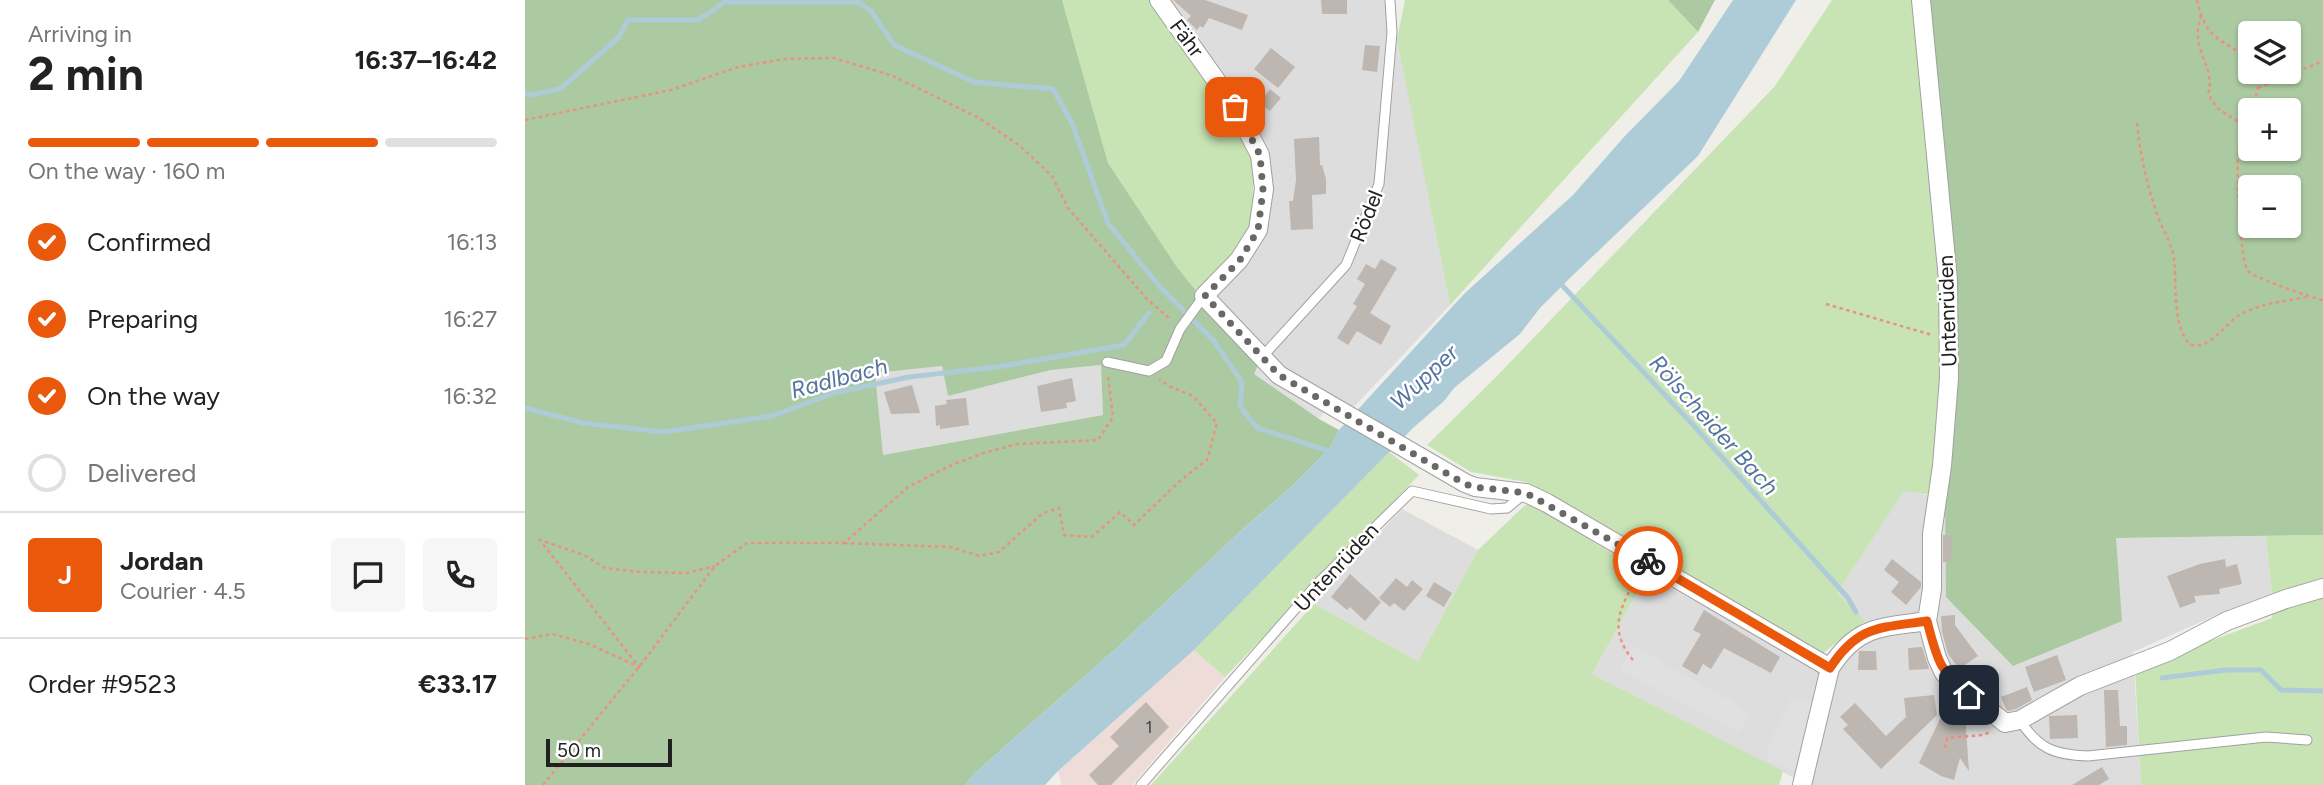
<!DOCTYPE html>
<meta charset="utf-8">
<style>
body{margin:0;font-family:Figtree,sans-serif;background:#f6f6f6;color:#222;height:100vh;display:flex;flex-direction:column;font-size:26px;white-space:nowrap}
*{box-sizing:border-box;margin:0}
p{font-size:23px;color:#767676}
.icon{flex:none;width:38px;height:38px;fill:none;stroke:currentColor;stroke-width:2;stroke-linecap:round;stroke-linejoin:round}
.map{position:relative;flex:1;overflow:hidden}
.sheet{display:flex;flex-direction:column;background:#fff;width:525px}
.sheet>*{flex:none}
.fabs{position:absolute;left:1713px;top:21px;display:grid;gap:14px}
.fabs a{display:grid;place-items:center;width:63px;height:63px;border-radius:7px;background:#fff;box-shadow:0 2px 5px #0004;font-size:35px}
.scale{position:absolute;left:21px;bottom:18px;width:126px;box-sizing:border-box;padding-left:7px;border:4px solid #202020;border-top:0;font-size:19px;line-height:24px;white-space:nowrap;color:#202020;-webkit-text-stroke:5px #fff;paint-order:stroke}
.pin{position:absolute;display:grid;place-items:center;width:60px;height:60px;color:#fff;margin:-30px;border-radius:14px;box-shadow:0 4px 10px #0006}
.courier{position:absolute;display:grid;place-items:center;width:70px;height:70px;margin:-35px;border:5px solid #ea580c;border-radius:50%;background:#fff;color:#222;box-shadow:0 2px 9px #0007}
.headline em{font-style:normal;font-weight:700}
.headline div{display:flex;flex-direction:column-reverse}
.headline{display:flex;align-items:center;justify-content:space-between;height:119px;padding:0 28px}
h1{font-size:46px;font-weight:700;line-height:52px}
.bar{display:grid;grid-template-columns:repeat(4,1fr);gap:10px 7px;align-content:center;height:84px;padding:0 28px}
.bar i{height:9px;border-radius:5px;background:#e0e0e0}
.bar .on{background:#ea580c}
.bar p{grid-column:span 4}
.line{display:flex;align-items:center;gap:18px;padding:0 28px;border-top:2px solid #e0e0e0}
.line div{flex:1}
.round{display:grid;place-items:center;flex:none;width:74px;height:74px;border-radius:7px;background:#f6f6f6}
ol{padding:0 28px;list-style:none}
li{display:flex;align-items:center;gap:21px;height:77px}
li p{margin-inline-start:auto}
li .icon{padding:7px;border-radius:50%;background:#ea580c;color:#fff;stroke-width:4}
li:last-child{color:#767676}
li i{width:38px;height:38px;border:4px solid #e0e0e0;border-radius:50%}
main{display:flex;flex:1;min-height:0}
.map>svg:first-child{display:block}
.residential{fill:#dedddd}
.commercial{fill:#eedcd9}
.grass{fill:#c8e4b4}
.forest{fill:#abcaa1;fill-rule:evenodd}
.parking{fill:#e0e0e0}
.water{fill:#aeccd8}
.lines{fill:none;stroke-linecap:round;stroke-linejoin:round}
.stream{stroke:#aeccd8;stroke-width:5}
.building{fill:#bdb6b1}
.service-casing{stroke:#a1a1a1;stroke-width:11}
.minor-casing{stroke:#a1a1a1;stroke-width:20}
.path{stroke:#eb917e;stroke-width:2.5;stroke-dasharray:3.5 3.5;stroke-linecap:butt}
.service{stroke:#fff;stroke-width:9}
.minor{stroke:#fff;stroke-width:18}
.done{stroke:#696866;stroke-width:7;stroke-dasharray:0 12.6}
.route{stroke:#ea580c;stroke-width:9}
.labels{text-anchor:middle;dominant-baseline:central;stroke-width:5;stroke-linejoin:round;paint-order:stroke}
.number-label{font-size:18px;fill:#474644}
.street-label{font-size:21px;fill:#202020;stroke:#fff}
.water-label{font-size:23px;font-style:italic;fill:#54749f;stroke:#fff}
</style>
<main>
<section class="sheet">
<div class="headline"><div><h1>2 min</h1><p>Arriving in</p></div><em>16:37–16:42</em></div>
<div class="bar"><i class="on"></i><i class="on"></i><i class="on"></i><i></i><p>On the way · 160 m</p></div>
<ol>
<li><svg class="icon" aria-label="check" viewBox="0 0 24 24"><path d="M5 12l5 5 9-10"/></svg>Confirmed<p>16:13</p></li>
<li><svg class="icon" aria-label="check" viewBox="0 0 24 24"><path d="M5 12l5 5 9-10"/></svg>Preparing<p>16:27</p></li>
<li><svg class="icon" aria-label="check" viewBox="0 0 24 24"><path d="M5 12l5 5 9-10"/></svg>On the way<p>16:32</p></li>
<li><i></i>Delivered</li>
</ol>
<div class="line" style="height:126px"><b class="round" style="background:#ea580c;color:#fff">J</b><div><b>Jordan</b><p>Courier · 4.5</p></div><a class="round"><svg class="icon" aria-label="chat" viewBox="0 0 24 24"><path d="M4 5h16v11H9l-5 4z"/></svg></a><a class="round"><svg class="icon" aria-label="phone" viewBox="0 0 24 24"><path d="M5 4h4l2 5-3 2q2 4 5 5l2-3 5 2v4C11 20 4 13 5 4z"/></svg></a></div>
<div class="line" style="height:91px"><div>Order #9523</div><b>€33.17</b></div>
</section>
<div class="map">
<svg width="1798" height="785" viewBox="0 0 1798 785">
<rect width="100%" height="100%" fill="#f0eee8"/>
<path class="residential" d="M632,0H865L925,305L823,413L738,362L676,297L739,190Z
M576,365L578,415L358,455L350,373L417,366L423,396L526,370Z
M1379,490L1590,538L1741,536L1747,594L1689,616L1608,652L1616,785H1283L1067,674L1122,575L1292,667L1340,622L1312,593Z
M877,509L953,550L893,661L789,604Z"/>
<path class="commercial" d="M669,650L700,677L607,785H537L533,771Z"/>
<path class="grass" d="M537,0H628L702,105L728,150V221L714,251L676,297L652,267L583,163Z
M880,0H1143L1173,32L925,305L872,39Z
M1307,0H1390L1418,281V327L1406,495L1379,491L1312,593L1340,621L1297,654L1001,482L946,472L902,445L973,375L1250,86Z
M864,452L894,475L700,677L669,650Z
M1005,503L1122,575L1067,674L1258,771L1254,785H626L789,604L893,661L953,550L998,507Z
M1798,535V785H1616L1610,669L1747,618V594L1741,536Z"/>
<path class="forest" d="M0,0H537L583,163L652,267L676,297L794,419L814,430L805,448L765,488L719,528L594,646L451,772L440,785H0ZM576,365L578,415L358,455L350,373L417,366L423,396L526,370Z
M1143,0H1190L1173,32Z
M1401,0H1798V535L1591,538L1597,621L1488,666L1421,597L1420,497L1428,323ZM1726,33H1764V72H1726ZM1726,110H1764V149H1726ZM1726,187H1764V226H1726Z"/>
<path class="parking" d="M733,365L799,412L794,419L729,374Z
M1108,646L1225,712L1214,732L1095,670Z
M1266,699L1289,701L1271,771L1243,762V744Z"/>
<path class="water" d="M1208,0H1271L1173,156L1046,277L1015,308L995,334L929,388L919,401L888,428L669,650L533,771L520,785H440L451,772L594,646L719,528L765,488L805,448L814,430L939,294L1048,195L1099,137L1154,81Z"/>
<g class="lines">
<path class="stream" d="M0,93L6,95L35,89L93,38L103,20H173L200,2H333L346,11L369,45L449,82L528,89L547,123L583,223L635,287L688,340L717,382L715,406L732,428L807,452
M1034,282L1169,426L1323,598L1331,612
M0,408L58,423L138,432L247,416L309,393L384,377L472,367L599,345L624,313
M1637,678L1701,670H1736L1756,690L1798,691"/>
</g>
<path class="building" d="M648,0H680L723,15L717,30L684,18L678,28L675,26L672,30L662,20L666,16Z
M796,0H822V14H797Z
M840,45L855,46L852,72L837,70Z
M746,48L770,67L753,88L729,69Z
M745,89L756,98L745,111L734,103Z
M794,137L795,165H797L801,179V194L787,195L788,229L766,230L764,201H768L771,180L769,139Z
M856,259L872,268L845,313L866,326L856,345L832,331L823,345L812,338L832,306L828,304L840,284L832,279L841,264L850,269Z
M547,378L551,401L541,403L542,408L516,412L512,386Z
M387,385L395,413L366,414L359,392Z
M441,398L444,425L415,429V425L411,426L410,406L422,404L421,400Z
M1418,535H1427L1426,562H1418Z
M1367,559L1396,582V587L1381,605L1366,592L1374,582L1359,570Z
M1700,559L1701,567L1712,564L1717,584L1694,589L1695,594L1669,596L1671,602L1655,608L1642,576L1675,564Z
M825,574L856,602L840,621L825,607L822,610L806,597Z
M871,578L882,587L887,580L898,589L879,611L869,603L865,607L854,598Z
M909,582L927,593L919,607L901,596Z
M1179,610L1255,657L1246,673L1199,648L1186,669L1178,664L1172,675L1157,666L1176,634L1168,630Z
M1430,615V625L1453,656L1434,669L1423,654L1417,632L1416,616Z
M1397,647L1404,669L1384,670L1383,648Z
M1334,651H1351L1352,670H1333Z
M1532,655L1541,680L1509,692L1500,667Z
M1502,687L1507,700L1491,709L1483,711L1481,709L1476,697Z
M1579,690H1593L1595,726H1602V745L1581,747Z
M1409,695L1412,715L1356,769L1318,729L1323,725L1315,717L1330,703L1361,736L1381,717L1379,698Z
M621,702L644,727L586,785H573L564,775L594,746L585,737Z
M1423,702H1436L1449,714L1440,715L1444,771L1435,758L1429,780L1416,776L1394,763Z
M1552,715L1553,738L1525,739L1524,716Z
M1577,767L1584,779L1574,785H1547Z"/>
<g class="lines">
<g class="service-casing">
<path id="service" d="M737,357L821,265L854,184L867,32L865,0
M582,362L624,371L641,361L655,329L679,296
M1495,720C1513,749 1530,755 1563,756L1741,737L1782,740
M616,785L793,583L887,491L966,509L982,508L999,494"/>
</g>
<g class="minor-casing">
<path id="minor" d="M634,0L710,107L735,155L739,189L733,230L714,260L679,296L754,375L940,483L950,487L1001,493L1022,503L1305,668
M1396,0L1423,280L1424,378L1417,466L1407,534V589L1402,621L1412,658L1419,673L1480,723L1495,720L1555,686L1645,651L1702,621L1761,599L1798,588
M1277,785L1305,668C1333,625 1355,628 1402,621"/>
</g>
<path class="path" d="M1672,0C1683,50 1705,35 1726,67
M1676,15C1674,23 1672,30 1673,38C1675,59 1690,73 1683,94L1692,108L1720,126
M1733,88L1798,61
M1727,110L1733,88L1729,72
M1726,113C1719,125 1714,140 1713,154C1711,170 1715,261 1723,271C1730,278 1787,298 1798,300
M0,120L146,90L213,67L259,59L309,58L368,76L454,118L495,146L527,176L543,208L622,299L645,319
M1612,123C1615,154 1622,185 1632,214C1637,229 1647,243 1649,260C1652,287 1647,322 1664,344C1684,352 1699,325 1713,316C1734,303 1758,302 1781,297
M1301,304L1407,335
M319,543L425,547L455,556L474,552L518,513L534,508L539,535L567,537L595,512L609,525L657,479L682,460L692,423L668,396L644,386L634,379
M0,639L27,634L64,644L114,667L15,540L59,555L80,568L115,572L162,573L190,566
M1108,660C1081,627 1097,607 1113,574
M1420,748L1422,738L1458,735L1465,732
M18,785L114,667L190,566L222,543H319L383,487L429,464L459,453L492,444L573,440L588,417L583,376"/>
<use href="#service" class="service"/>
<use href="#minor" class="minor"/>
</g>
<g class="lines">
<path class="done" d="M710,107L735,155L738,190L733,230L715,260L680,296L754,375L940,484L950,487L1001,493L1123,561"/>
<path class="route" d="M1123,561L1305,668C1333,625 1355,628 1402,621C1412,658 1413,670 1444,695"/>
</g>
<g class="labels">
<g class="number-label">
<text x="624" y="727">1</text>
</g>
<g class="street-label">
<text transform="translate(662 38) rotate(53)">Fähr</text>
<text transform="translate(841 216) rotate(-68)">Rödel</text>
<text transform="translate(1422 311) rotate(-92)">Untenrüden</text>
<text transform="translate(811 567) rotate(-47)">Untenrüden</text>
</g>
<g class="water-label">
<text transform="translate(899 377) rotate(-43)">Wupper</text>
<text transform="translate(314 378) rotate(-15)">Radlbach</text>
<text transform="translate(1189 425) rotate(48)">Rölscheider Bach</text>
</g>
</g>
</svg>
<div class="fabs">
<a><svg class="icon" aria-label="layers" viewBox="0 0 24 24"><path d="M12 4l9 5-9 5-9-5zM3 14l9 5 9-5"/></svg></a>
<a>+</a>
<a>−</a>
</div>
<div class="scale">50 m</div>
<div class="pin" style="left:710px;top:107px;background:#ea580c"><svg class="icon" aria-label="bag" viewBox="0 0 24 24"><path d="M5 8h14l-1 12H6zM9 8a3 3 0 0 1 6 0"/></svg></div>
<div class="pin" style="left:1444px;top:695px;background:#1f2937"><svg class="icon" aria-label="home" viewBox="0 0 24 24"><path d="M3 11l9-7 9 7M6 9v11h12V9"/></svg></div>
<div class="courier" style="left:1123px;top:561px"><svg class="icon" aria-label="bike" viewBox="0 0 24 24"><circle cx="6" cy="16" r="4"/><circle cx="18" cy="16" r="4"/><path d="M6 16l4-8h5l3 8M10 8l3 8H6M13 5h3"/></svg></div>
</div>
</main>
